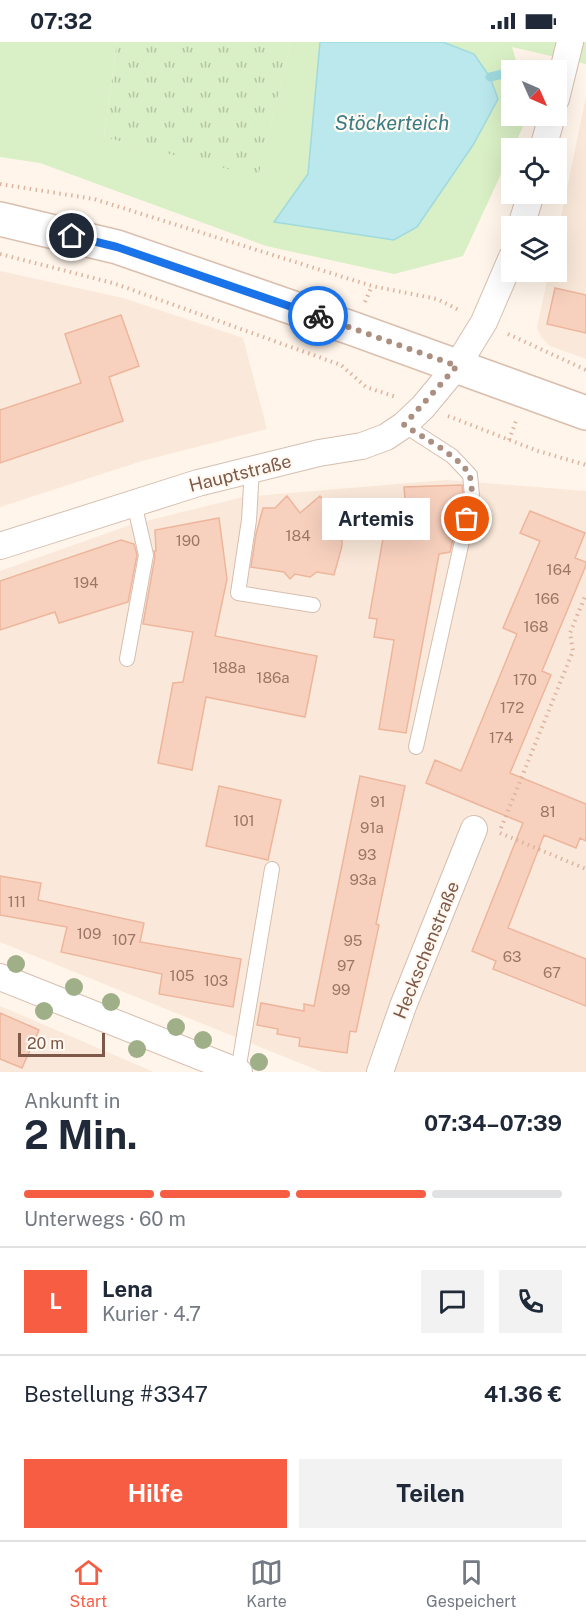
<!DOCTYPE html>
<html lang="de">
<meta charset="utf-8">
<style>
body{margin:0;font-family:"Public Sans",sans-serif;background:#f2f2f3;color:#1f2937;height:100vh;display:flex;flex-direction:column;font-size:22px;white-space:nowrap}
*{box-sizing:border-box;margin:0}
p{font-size:20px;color:#747a83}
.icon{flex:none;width:33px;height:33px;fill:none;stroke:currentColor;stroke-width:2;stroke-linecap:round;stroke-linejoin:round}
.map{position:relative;height:1030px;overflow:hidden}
.sheet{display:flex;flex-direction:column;background:#fff;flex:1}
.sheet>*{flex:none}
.needle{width:39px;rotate:135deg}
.controls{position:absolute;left:501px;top:18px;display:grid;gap:12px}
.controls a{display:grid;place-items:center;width:66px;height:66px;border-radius:0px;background:#fff;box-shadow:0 6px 24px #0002;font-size:30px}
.scale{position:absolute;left:18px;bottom:15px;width:87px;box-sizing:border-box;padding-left:6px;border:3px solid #7e5848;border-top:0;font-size:16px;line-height:21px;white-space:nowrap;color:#7e5848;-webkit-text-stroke:4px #fff9f2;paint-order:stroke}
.pin{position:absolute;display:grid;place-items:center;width:51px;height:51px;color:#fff;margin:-26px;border:3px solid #fff;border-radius:50%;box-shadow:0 2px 6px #0007}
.courier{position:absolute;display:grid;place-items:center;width:60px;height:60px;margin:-30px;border:4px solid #1a73e8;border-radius:50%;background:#fff;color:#222;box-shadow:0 2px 8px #0007}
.bubble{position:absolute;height:42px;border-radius:0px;background:#fff;box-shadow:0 6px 24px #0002;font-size:20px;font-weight:700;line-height:42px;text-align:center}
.headline em{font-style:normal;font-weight:700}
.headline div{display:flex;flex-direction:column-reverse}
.headline{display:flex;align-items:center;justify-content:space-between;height:102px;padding:0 24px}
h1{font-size:39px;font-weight:700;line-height:45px}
.bar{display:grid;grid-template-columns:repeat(4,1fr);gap:9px 6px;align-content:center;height:72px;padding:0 24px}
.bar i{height:8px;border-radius:4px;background:#e0e1e3}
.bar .selected{background:#f65d42}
.bar p{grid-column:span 4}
.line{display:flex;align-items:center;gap:15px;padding:0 24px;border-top:2px solid #e0e1e3}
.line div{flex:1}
.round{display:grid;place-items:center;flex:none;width:63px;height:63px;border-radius:0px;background:#f2f2f3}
.primary-button{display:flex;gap:12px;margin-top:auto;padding:12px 24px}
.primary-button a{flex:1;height:69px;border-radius:0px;background:#f65d42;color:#fff;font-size:24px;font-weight:700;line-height:69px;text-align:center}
.primary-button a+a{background:#f2f2f3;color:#1f2937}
.status{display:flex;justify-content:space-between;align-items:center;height:42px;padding:0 30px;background:#fff;direction:ltr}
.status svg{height:16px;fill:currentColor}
.dock{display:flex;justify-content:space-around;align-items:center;height:84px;border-top:2px solid #e0e1e3;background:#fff;font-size:16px;color:#747a83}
.dock a{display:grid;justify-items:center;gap:3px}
.dock .selected{color:#f65d42}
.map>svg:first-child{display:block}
.residential{fill:#fae9da}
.grass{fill:#d9efc5}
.park{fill:url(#park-tufts)}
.water{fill:#bae8ec;stroke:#9fdadf;stroke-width:1.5}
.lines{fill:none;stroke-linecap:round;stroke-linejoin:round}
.stream{stroke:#9fdadf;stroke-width:9}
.building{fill:#f8d1be;stroke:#edb59c;stroke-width:1.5}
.lane-casing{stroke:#d6beaf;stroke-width:16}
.street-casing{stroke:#d6beaf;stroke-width:28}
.secondary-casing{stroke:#dbbfae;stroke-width:36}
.path{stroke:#deb39f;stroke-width:4;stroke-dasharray:1.5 4.5;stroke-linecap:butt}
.lane{stroke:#fff;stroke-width:14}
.street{stroke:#fff;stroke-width:26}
.secondary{stroke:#fff;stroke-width:33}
.tree{fill:#9fb089}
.done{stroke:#ab8f81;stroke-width:6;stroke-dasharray:0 10.8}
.route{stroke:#1a73e8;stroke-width:8}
.labels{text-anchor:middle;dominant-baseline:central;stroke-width:4.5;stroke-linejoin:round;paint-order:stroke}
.number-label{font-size:15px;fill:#9c7666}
.street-label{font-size:18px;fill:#7e5848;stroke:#fff9f2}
.water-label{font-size:20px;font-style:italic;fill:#397d84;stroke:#fff9f2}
</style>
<div class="status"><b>07:32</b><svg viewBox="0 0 49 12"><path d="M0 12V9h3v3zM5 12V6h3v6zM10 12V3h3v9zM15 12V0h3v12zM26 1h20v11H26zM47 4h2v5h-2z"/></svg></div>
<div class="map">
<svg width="586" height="1030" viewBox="0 0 586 1030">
<defs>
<pattern id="park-tufts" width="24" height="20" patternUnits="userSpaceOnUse" patternTransform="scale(1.5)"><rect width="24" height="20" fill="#d9efc5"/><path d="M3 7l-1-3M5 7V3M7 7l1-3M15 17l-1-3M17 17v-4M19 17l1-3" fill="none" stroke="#b5c4a2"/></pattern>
</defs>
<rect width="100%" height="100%" fill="#fff5ea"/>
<path class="residential" d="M586,55V317L550,304L541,295L537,285L549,230H556L557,194Z
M0,229L123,256L243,296L267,387L142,419L0,465Z
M446,438L586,449V1030H322L0,900V529L130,483L243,455Z
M0,964L154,1030H0Z"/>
<path class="grass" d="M0,0H117L104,95L258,134L291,0H320L308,132L274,180L417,185L498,57L490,35L474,12L443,0H586V22L512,5L519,28H512V74H528L463,214L394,232L266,204L40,121L0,115Z"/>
<path class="park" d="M117,0H291L258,135L104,95Z"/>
<path class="water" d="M320,0H443L474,12L490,35L498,57L473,103L417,185L394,198L274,180L308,132Z"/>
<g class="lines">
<path class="stream" d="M518,28L537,24
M490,35L512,30"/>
</g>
<path class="building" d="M555,246L586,253V291L547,282Z
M121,273L139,324L109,335L123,379L0,421V368L81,341L65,292Z
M462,443L463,453L450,510L439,512L406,691L379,687L394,598L374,595L377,577L369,576L390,457H405L404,445Z
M287,454L300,471L320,454L327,462H342V504L334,533L317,530L310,535L295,532L290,537L284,530L251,525L256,492L263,466H275Z
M530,469L585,491L575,516L586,520V523L542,629L551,633L510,731L586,762V799L580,796L576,806L544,793L508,886L586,917V964L493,927L496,919L472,909L523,781L426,741L435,718L461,729L517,592L503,586L540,499L520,491Z
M219,476L227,537L215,594L317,614L305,675L206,655L192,728L158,721L173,641L183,640L193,590L143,582L155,515L154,509H156L155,488Z
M121,498L134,502L137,513L128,560L59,581L55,570L0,588V539Z
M360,734L405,744L376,882L379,883L356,990L350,989L347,1011L299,1004L300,996L277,992L278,987L257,983L261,961L304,969V962L314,964Z
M219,744L281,758L268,818L206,804Z
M0,834L41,841L38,858L144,881L140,900L241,917L233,965L159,952L162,932L61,910L67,885L0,873Z
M0,971L39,988L22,1026L0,1017Z"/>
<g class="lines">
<g class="lane-casing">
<path id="lane" d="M404,383L452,414L470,433L472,454L416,705
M252,427L249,478L238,551L313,563
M127,617L146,513L134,461
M238,1029L272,827"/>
</g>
<g class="street-casing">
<path id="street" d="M556,57L570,0
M543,106L552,74
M521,184L531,152
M0,504L198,441L319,411L362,404L386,395L404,383L423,365L457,324L484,280L512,215
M0,935L239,1030
M380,1030L403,964L474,787"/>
</g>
<g class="secondary-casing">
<path id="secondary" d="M0,177L117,205L354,287L586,371"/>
</g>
<path class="path" d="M0,142L94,157L372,244L437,257L461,269
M0,212L113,241L341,323L366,345L396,355
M365,260L372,244
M508,292L586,328
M448,374L538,409L586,423
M509,398L516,379
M501,786L573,609L570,591L586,552
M500,791L586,827"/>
<use href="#lane" class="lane"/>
<use href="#street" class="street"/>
<use href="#secondary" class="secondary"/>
</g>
<g class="tree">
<circle cx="16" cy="922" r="9"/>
<circle cx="74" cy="945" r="9"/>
<circle cx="111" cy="960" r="9"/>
<circle cx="44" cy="969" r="9"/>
<circle cx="176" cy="985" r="9"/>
<circle cx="203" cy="998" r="9"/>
<circle cx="137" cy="1007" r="9"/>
<circle cx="259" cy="1020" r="9"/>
</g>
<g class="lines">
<path class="done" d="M318,274L457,324L404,383C419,393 466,418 470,435C474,449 470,463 467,477"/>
<path class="route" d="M72,194L117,205L318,274"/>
</g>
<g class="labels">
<g class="number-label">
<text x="298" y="493">184</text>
<text x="188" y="498">190</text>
<text x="559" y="527">164</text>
<text x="86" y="540">194</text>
<text x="547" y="556">166</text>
<text x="536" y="584">168</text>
<text x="229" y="625">188a</text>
<text x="273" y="635">186a</text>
<text x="525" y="637">170</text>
<text x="512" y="665">172</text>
<text x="501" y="695">174</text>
<text x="378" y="759">91</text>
<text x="548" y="769">81</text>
<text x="244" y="778">101</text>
<text x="372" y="785">91a</text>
<text x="367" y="812">93</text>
<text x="363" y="837">93a</text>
<text x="17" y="859">111</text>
<text x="89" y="891">109</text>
<text x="124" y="897">107</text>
<text x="353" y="898">95</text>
<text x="512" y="914">63</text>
<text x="346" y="923">97</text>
<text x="552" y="930">67</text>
<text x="182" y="933">105</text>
<text x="216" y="938">103</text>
<text x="341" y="947">99</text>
</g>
<g class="street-label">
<text transform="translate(240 431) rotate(-14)">Hauptstraße</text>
<text transform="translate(426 908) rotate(-68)">Heckschenstraße</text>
</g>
<g class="water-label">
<text x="392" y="81">Stöckerteich</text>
</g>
</g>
</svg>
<div class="controls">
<a><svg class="needle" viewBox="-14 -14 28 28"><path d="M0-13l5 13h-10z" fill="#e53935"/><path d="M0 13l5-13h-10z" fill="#747a83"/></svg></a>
<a><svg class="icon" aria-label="locate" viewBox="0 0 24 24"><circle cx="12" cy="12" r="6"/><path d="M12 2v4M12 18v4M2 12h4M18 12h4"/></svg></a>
<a><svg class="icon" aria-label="layers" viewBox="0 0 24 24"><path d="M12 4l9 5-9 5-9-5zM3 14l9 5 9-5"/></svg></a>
</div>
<div class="scale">20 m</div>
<div class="pin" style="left:467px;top:477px;background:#ea580c"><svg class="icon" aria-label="bag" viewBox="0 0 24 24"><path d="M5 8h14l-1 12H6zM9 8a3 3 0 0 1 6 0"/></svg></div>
<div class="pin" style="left:72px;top:194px;background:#1f2937"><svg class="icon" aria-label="home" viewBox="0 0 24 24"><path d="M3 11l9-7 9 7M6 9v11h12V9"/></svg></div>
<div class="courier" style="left:318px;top:274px"><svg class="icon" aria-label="bike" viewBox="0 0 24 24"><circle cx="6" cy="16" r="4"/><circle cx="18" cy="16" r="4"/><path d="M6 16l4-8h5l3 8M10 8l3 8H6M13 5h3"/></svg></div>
<div class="bubble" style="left:322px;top:456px;width:108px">Artemis</div>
</div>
<section class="sheet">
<div class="headline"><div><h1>2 Min.</h1><p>Ankunft in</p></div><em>07:34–07:39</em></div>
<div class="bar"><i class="selected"></i><i class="selected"></i><i class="selected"></i><i></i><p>Unterwegs · 60 m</p></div>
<div class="line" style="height:108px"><b class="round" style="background:#f65d42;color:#fff">L</b><div><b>Lena</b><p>Kurier · 4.7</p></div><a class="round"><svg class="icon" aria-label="chat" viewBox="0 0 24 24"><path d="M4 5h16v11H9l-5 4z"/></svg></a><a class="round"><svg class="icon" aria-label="phone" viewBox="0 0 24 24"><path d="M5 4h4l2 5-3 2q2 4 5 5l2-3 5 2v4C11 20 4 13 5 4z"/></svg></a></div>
<div class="line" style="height:78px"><div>Bestellung #3347</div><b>41.36 €</b></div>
<div class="primary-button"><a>Hilfe</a><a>Teilen</a></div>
</section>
<nav class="dock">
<a class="selected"><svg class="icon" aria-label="home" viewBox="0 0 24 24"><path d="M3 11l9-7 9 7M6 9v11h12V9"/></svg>Start</a>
<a><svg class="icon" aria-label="map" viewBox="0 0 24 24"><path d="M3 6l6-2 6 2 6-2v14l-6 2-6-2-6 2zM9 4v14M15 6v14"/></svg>Karte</a>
<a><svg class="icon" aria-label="saved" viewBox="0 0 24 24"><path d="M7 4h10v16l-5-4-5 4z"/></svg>Gespeichert</a>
</nav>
